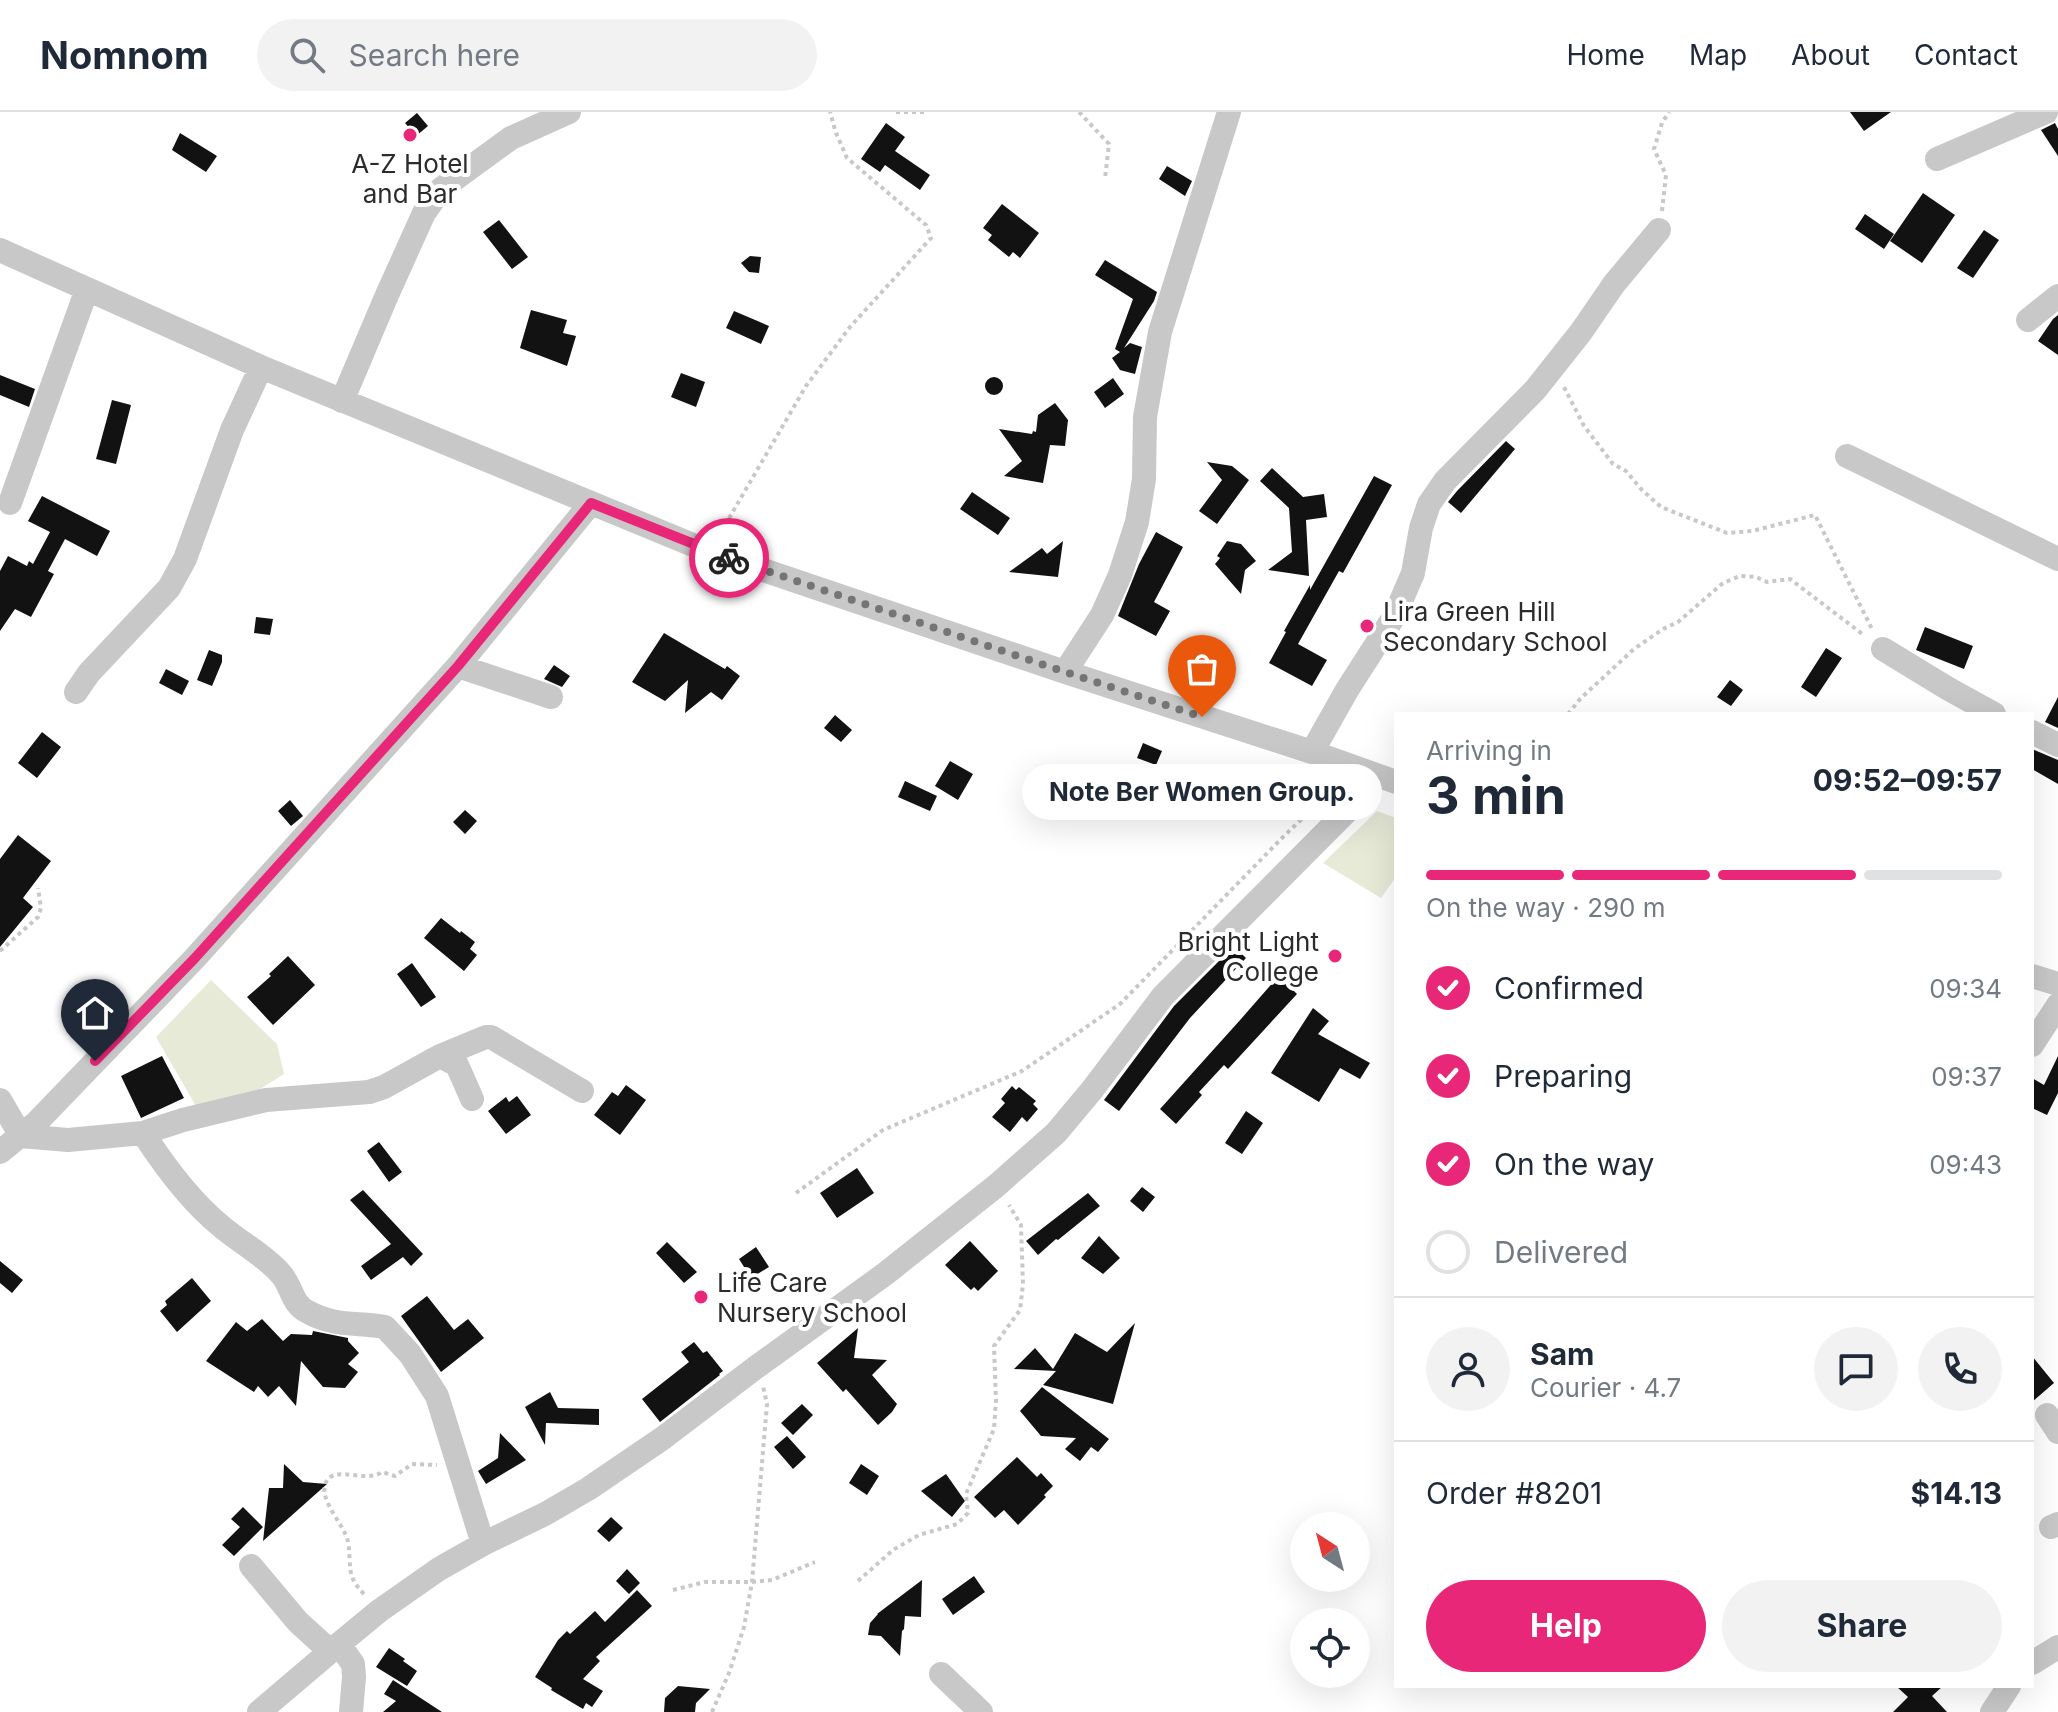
<!DOCTYPE html>
<meta charset="utf-8">
<style>
body{margin:0;font-family:Inter,sans-serif;background:#f2f2f3;color:#1f2937;height:100vh;display:flex;flex-direction:column;font-size:30px;white-space:nowrap}
*{box-sizing:border-box;margin:0}
p{font-size:26px;color:#747a83}
.icon{flex:none;width:44px;height:44px;fill:none;stroke:currentColor;stroke-width:2;stroke-linecap:round;stroke-linejoin:round}
.map{position:relative;flex:1;overflow:hidden}
.details{position:absolute;left:1394px;top:600px;width:640px;height:976px;display:flex;flex-direction:column;background:#fff;border-radius:0px;box-shadow:0 8px 32px #0002}
.details>*{flex:none}
.needle{width:52px;rotate:324deg}
.tools{position:absolute;left:1290px;top:1400px;display:grid;gap:16px}
.tools a{display:grid;place-items:center;width:80px;height:80px;border-radius:50%;background:#fff;box-shadow:0 8px 32px #0002;font-size:40px}
.pin{position:absolute;display:grid;place-items:center;width:68px;height:68px;color:#fff;margin:-82px -34px;border-radius:50% 50% 50% 0;rotate:-45deg;box-shadow:0 0 8px #0007}
.pin .icon{rotate:45deg}
.courier{position:absolute;display:grid;place-items:center;width:80px;height:80px;margin:-40px;border:6px solid #e92779;border-radius:50%;background:#fff;color:#222;box-shadow:0 2px 10px #0007}
.bubble{position:absolute;height:56px;border-radius:28px;background:#fff;box-shadow:0 8px 32px #0002;font-size:26px;font-weight:700;line-height:56px;text-align:center}
.head em{font-style:normal;font-weight:700}
.head div{display:flex;flex-direction:column-reverse}
.head{display:flex;align-items:center;justify-content:space-between;height:136px;padding:0 32px}
h1{font-size:52px;font-weight:700;line-height:60px}
.bar{display:grid;grid-template-columns:repeat(4,1fr);gap:12px 8px;align-content:center;height:96px;padding:0 32px}
.bar i{height:10px;border-radius:6px;background:#e0e1e3}
.bar .active{background:#e92779}
.bar p{grid-column:span 4}
.line{display:flex;align-items:center;gap:20px;padding:0 32px;border-top:2px solid #e0e1e3}
.line div{flex:1}
.round{display:grid;place-items:center;flex:none;width:84px;height:84px;border-radius:42px;background:#f2f2f3}
ol{padding:0 32px;list-style:none}
li{display:flex;align-items:center;gap:24px;height:88px}
li p{margin-inline-start:auto}
li .icon{padding:8px;border-radius:50%;background:#e92779;color:#fff;stroke-width:4}
li:last-child{color:#747a83}
li i{width:44px;height:44px;border:4px solid #e0e1e3;border-radius:50%}
.action{display:flex;gap:16px;margin-top:auto;padding:16px 32px}
.action a{flex:1;height:92px;border-radius:48px;background:#e92779;color:#fff;font-size:32px;font-weight:700;line-height:92px;text-align:center}
.action a+a{background:#f2f2f3;color:#1f2937}
header{display:flex;align-items:center;gap:48px;box-sizing:border-box;height:112px;padding:0 40px;background:#fff;border-bottom:2px solid #e0e1e3}
header strong{font-size:38px}
nav{display:flex;gap:44px;margin-inline-start:auto;font-size:28px}
.search{width:560px;height:72px;background:#f2f2f3;display:flex;align-items:center;gap:20px;box-sizing:border-box;padding:0 28px;border-radius:44px;color:#747a83;font-size:30px}
.map>svg:first-child{display:block}
.green{fill:#e8ead8}
.building{fill:#121212}
.lines{fill:none;stroke-linecap:round;stroke-linejoin:round}
.path{stroke:#c8c8c8;stroke-width:4;stroke-dasharray:4 4;stroke-linecap:butt}
.minor{stroke:#c8c8c8;stroke-width:24}
.done{stroke:#757575;stroke-width:8;stroke-dasharray:0 14.4}
.route{stroke:#e92779;stroke-width:10}
.poi-dot{fill:#e92779;stroke:#fff;stroke-width:3}
.labels{text-anchor:middle;dominant-baseline:central;stroke-width:8;stroke-linejoin:round;paint-order:stroke}
.poi-label{font-size:26px;fill:#2b2b2b;stroke:#fff;text-anchor:start}
</style>
<header>
<strong>Nomnom</strong>
<div class="search"><svg class="icon" aria-label="search" viewBox="0 0 24 24"><circle cx="10" cy="10" r="6"/><path d="M15 15l6 6"/></svg>Search here</div>
<nav><a>Home</a><a>Map</a><a>About</a><a>Contact</a></nav>
</header>
<div class="map">
<svg width="2058" height="1600" viewBox="0 0 2058 1600">
<rect width="100%" height="100%" fill="#fff"/>
<path class="green" d="M1377,699L1396,706V765L1381,786L1323,751Z
M211,868L277,932L284,962L238,991L197,996L156,925Z"/>
<path class="building" d="M1850,0H1891L1864,19Z
M417,1L428,14L416,24L405,11Z
M886,11L905,25L895,39L930,63L920,78L885,53L880,60L861,47Z
M2055,11L2058,17V44L2041,18Z
M180,21L217,44L206,60L172,38Z
M1167,54L1192,69L1185,84L1159,67Z
M1923,81L1955,103L1922,151L1890,129Z
M1002,92L1039,121L1020,146L1013,140L1009,145L988,128L992,123L983,116Z
M1865,102L1894,122L1884,137L1855,117Z
M499,108L528,145L512,157L483,120Z
M1984,118L1999,128L1973,166L1957,156Z
M750,144L761,145L759,161L749,160L741,151Z
M1105,148L1157,180L1154,189L1124,236L1130,231L1142,235L1135,262L1120,258L1112,246L1120,240L1115,237L1133,187L1095,163Z
M531,198L567,208L563,221L576,224L567,254L520,236Z
M734,199L769,214L761,232L726,216Z
M2058,203V243L2038,229L2053,207Z
M681,261L705,270L696,295L671,285Z
M0,263L35,277L29,295L0,283Z
M985 274a9 9 0 1 1 18 0a9 9 0 1 1-18 0Z
M1113,266L1124,282L1105,296L1094,280Z
M112,288L131,293L116,352L96,347Z
M1055,291L1068,308L1065,334L1050,333L1043,371L1004,364L1022,349L999,317L1032,322L1033,319L1036,320L1038,303Z
M1506,329L1515,337L1461,401L1448,390L1457,379Z
M1207,350L1232,354L1249,368L1217,412L1199,399L1222,368Z
M1272,356L1303,385L1324,382L1327,405L1306,408L1309,464L1268,458L1292,440L1289,396L1260,369Z
M1374,364L1392,373L1343,461L1339,459L1298,532L1327,548L1312,574L1269,551L1286,520L1284,519L1310,473V478Z
M972,380L1010,406L998,423L960,397Z
M42,384L110,419L97,444L65,427L48,459L54,462L31,505L15,497L0,519V459L8,444L27,454L29,449L33,452L50,420L28,409Z
M1156,420L1183,435L1154,490L1170,499L1156,524L1118,504L1139,452Z
M1063,429L1058,465L1009,460L1042,436L1047,442Z
M1227,429L1241,432L1256,449L1245,458L1241,482L1215,452L1220,446L1217,444Z
M256,505L273,507L270,523L254,521Z
M1925,515L1973,534L1964,557L1916,538Z
M664,521L725,557L727,554L740,564L722,588L711,580L685,601L688,568L665,589L632,570Z
M1826,536L1842,546L1816,585L1801,575Z
M209,538L222,543V550L212,574L197,568Z
M554,553L570,564L562,575L544,567Z
M166,557L189,569L182,583L159,571Z
M1730,568L1743,578L1731,594L1717,585Z
M2058,585V616L2045,610Z
M835,603L852,618L841,630L824,616Z
M42,620L61,635L37,666L18,651Z
M1143,631L1162,639L1156,653L1137,646Z
M2032,637L2058,648V672L2032,657Z
M950,649L973,662L958,688L935,674Z
M905,669L937,684L930,699L898,685Z
M290,688L303,704L291,714L278,699Z
M465,698L477,709L465,722L453,710Z
M18,723L51,749L23,786L33,795L0,835V747Z
M441,806L460,821L461,819L475,830L470,837L477,843L464,859L424,826Z
M1234,834L1246,846L1190,906L1119,999L1104,988L1174,894Z
M288,844L315,873L273,913L247,885L271,864L269,862Z
M412,851L436,885L421,895L397,862Z
M1288,853L1301,864L1291,876L1297,882L1228,957L1224,953L1199,980L1202,983L1176,1012L1160,997L1241,907Z
M1313,896L1329,909L1318,922L1370,951L1360,967L1340,956L1319,990L1271,961Z
M67 908a8 8 0 1 1 16 0a8 8 0 1 1-16 0Z
M162,944L184,986L141,1006L121,964Z
M2058,944V981L2047,1003L2032,996V966L2044,973Z
M626,973L646,988L620,1023L594,1003L612,980L618,984Z
M1012,974L1016,978L1019,975L1036,989L1033,992L1038,997L1027,1010L1022,1005L1010,1020L992,1005L1005,991L1001,987Z
M517,984L531,1003L506,1022L488,999L506,985L509,990Z
M1246,999L1263,1011L1242,1042L1225,1031Z
M379,1030L402,1060L389,1070L367,1039Z
M857,1056L874,1081L837,1106L820,1081Z
M1142,1075L1155,1085L1143,1100L1130,1089Z
M363,1078L423,1142L411,1154L403,1145L371,1168L361,1154L391,1132L350,1088Z
M1088,1081L1100,1094L1058,1128L1056,1127L1038,1143L1026,1129Z
M1099,1124L1120,1146L1103,1162L1081,1146Z
M970,1129L998,1159L978,1179L974,1175L971,1178L945,1153Z
M667,1130L697,1160L684,1171L656,1141Z
M756,1135L769,1155L751,1166L739,1147Z
M0,1149L23,1168L12,1181L0,1171Z
M192,1166L211,1189L177,1220L160,1199L167,1193L165,1189Z
M427,1184L454,1218L468,1207L484,1226L441,1260L401,1204Z
M262,1207L283,1229L291,1222L312,1223L313,1219L348,1226V1229L359,1241L348,1252L358,1260L345,1276L323,1275L301,1249L296,1294L279,1274L268,1285L258,1274L254,1280L206,1249L236,1210L247,1219Z
M1135,1211L1113,1292L1043,1273L1056,1259L1014,1257L1035,1236L1053,1257L1075,1221L1107,1240Z
M858,1216L854,1246L887,1248L872,1263L897,1292L892,1300L878,1313L846,1277L843,1280L817,1251Z
M694,1230L703,1241L707,1239L723,1259L719,1262L720,1263L660,1310L642,1287L689,1250L681,1240Z
M2032,1244L2054,1271L2032,1290Z
M1042,1275L1109,1327L1098,1340L1091,1335L1080,1349L1065,1337L1076,1326L1041,1324L1020,1299Z
M550,1280L558,1296L599,1297V1313L546,1311L545,1333L525,1295Z
M802,1292L813,1303L793,1323L781,1311Z
M500,1321L526,1348L486,1372L478,1359L498,1346Z
M787,1324L806,1345L793,1357L774,1335Z
M1017,1345L1037,1365L1041,1361L1053,1374L1044,1383L1046,1385L1018,1413L1004,1398L995,1406L974,1385Z
M284,1352L303,1370L327,1372L263,1429L269,1376H283Z
M861,1352L879,1364L867,1383L849,1371Z
M946,1362L965,1389L952,1405L921,1379Z
M243,1395L263,1415L234,1444L222,1433L240,1415L231,1407Z
M611,1405L623,1416L609,1430L597,1419Z
M627,1457L640,1471L629,1482L616,1469Z
M974,1464L985,1480L953,1503L942,1487Z
M922,1468L921,1505L905,1504L904,1517L902,1519L900,1544L881,1524L868,1523L870,1511L878,1502H877Z
M637,1478L652,1494L596,1545L600,1549L583,1567L603,1579L592,1595L586,1591L583,1597L551,1578L552,1576L535,1565L558,1528L567,1519L570,1522L595,1499L605,1510Z
M389,1536L405,1547L403,1549L417,1559L407,1574L376,1555Z
M393,1568L442,1600H383L396,1589L384,1582Z
M678,1574L710,1577L696,1591L695,1600H664L665,1586Z
M1896,1574H1943L1932,1584L1947,1600H1893L1908,1585Z"/>
<g class="lines">
<path class="path" d="M896,0H924
M1079,0L1109,32L1105,66
M1662,99L1666,63L1654,37L1662,11L1669,0
M1564,275L1584,314L1613,352L1626,359L1641,377L1661,395L1727,421L1752,419L1815,403L1873,519
M721,420L806,274L850,215L931,126L926,113L847,46L836,21L830,0
M1568,602L1580,587L1634,537L1663,517L1678,510L1723,471L1740,464L1756,465L1767,470L1790,467L1865,524
M0,839L38,805L41,796L38,776
M796,1081L883,1018L1022,959L1120,892L1283,725L1310,699L1318,696
M858,1469L893,1438L919,1423L957,1412L968,1401L966,1382L994,1317L996,1288L994,1234L1020,1198L1023,1172L1021,1113L1009,1093
M673,1478L705,1470H752L772,1468L815,1450
M364,1482C345,1463 352,1453 348,1430C345,1412 314,1385 328,1367C339,1355 367,1371 382,1360L395,1364L412,1352L437,1353
M712,1600L729,1561L744,1515L752,1470L767,1292L763,1274"/>
<path class="minor" d="M1937,47L2046,0
M0,138L261,255L710,440L1065,560L1312,640L1396,670
M2028,208L2058,184
M342,289L387,183L424,101L441,77L511,26L569,0
M1847,344L2058,447
M10,391L87,177
M1883,537L1947,576L1994,602
M458,554L551,585
M1065,560L1102,503L1120,463L1137,410L1144,367L1145,305L1160,220L1229,0
M76,580L89,561L169,476L185,447L232,318L261,255
M2032,620L2058,633
M1312,640L1347,578L1395,503L1413,461L1421,416L1429,392L1445,369L1535,278L1581,220L1614,172L1659,118
M2032,864L2058,872
M2032,933L2058,893
M440,944L486,925H491L582,979
M0,988L21,1024L68,1028L143,1021C165,1055 191,1090 222,1115C241,1131 264,1143 280,1161C292,1173 291,1192 308,1200C335,1215 357,1210 385,1215L410,1242L437,1284L483,1432
M143,1021L183,1008L266,988L369,980L384,975L440,944L457,953L472,987
M0,1040L36,1011L195,846L458,554L591,391
M2047,1303L2058,1320
M2051,1415L2058,1412
M251,1454L298,1510L330,1539
M2032,1551L2058,1535
M941,1562L981,1600
M259,1600L339,1532
M351,1600L354,1565L353,1552L339,1532L379,1499L439,1457L483,1432L545,1402L588,1377L663,1326L755,1256L885,1162L996,1074L1056,1021L1092,978L1163,884L1351,695L1376,665
M1992,1600L2009,1574"/>
</g>
<g class="lines">
<path class="done" d="M729,446L1065,560L1202,605"/>
<path class="route" d="M95,949L195,846L458,554L591,391L729,446"/>
</g>
<g class="poi-dot">
<circle cx="410" cy="23" r="8"/>
<circle cx="1367" cy="514" r="8"/>
<circle cx="1335" cy="844" r="8"/>
<circle cx="701" cy="1185" r="8"/>
</g>
<g class="labels">
<g class="poi-label">
<text x="410" y="51" text-anchor="middle">A-Z Hotel<tspan x="410" dy="30">and Bar</tspan></text>
<text x="1383" y="499">Lira Green Hill<tspan x="1383" dy="30">Secondary School</tspan></text>
<text x="1319" y="829" text-anchor="end">Bright Light<tspan x="1319" dy="30">College</tspan></text>
<text x="717" y="1170">Life Care<tspan x="717" dy="30">Nursery School</tspan></text>
</g>
</g>
</svg>
<div class="tools">
<a><svg class="needle" viewBox="-14 -14 28 28"><path d="M0-13l5 13h-10z" fill="#e53935"/><path d="M0 13l5-13h-10z" fill="#747a83"/></svg></a>
<a><svg class="icon" aria-label="locate" viewBox="0 0 24 24"><circle cx="12" cy="12" r="6"/><path d="M12 2v4M12 18v4M2 12h4M18 12h4"/></svg></a>
</div>
<div class="pin" style="left:1202px;top:605px;background:#ea580c"><svg class="icon" aria-label="bag" viewBox="0 0 24 24"><path d="M5 8h14l-1 12H6zM9 8a3 3 0 0 1 6 0"/></svg></div>
<div class="pin" style="left:95px;top:949px;background:#1f2937"><svg class="icon" aria-label="home" viewBox="0 0 24 24"><path d="M3 11l9-7 9 7M6 9v11h12V9"/></svg></div>
<div class="courier" style="left:729px;top:446px"><svg class="icon" aria-label="bike" viewBox="0 0 24 24"><circle cx="6" cy="16" r="4"/><circle cx="18" cy="16" r="4"/><path d="M6 16l4-8h5l3 8M10 8l3 8H6M13 5h3"/></svg></div>
<div class="bubble" style="left:1022px;top:652px;width:360px">Note Ber Women Group.</div>
<section class="details">
<div class="head"><div><h1>3 min</h1><p>Arriving in</p></div><em>09:52–09:57</em></div>
<div class="bar"><i class="active"></i><i class="active"></i><i class="active"></i><i></i><p>On the way · 290 m</p></div>
<ol>
<li><svg class="icon" aria-label="check" viewBox="0 0 24 24"><path d="M5 12l5 5 9-10"/></svg>Confirmed<p>09:34</p></li>
<li><svg class="icon" aria-label="check" viewBox="0 0 24 24"><path d="M5 12l5 5 9-10"/></svg>Preparing<p>09:37</p></li>
<li><svg class="icon" aria-label="check" viewBox="0 0 24 24"><path d="M5 12l5 5 9-10"/></svg>On the way<p>09:43</p></li>
<li><i></i>Delivered</li>
</ol>
<div class="line" style="height:144px"><a class="round"><svg class="icon" aria-label="person" viewBox="0 0 24 24"><circle cx="12" cy="8" r="4"/><path d="M4 21q1-7 8-7t8 7"/></svg></a><div><b>Sam</b><p>Courier · 4.7</p></div><a class="round"><svg class="icon" aria-label="chat" viewBox="0 0 24 24"><path d="M4 5h16v11H9l-5 4z"/></svg></a><a class="round"><svg class="icon" aria-label="phone" viewBox="0 0 24 24"><path d="M5 4h4l2 5-3 2q2 4 5 5l2-3 5 2v4C11 20 4 13 5 4z"/></svg></a></div>
<div class="line" style="height:104px"><div>Order #8201</div><b>$14.13</b></div>
<div class="action"><a>Help</a><a>Share</a></div>
</section>
</div>
